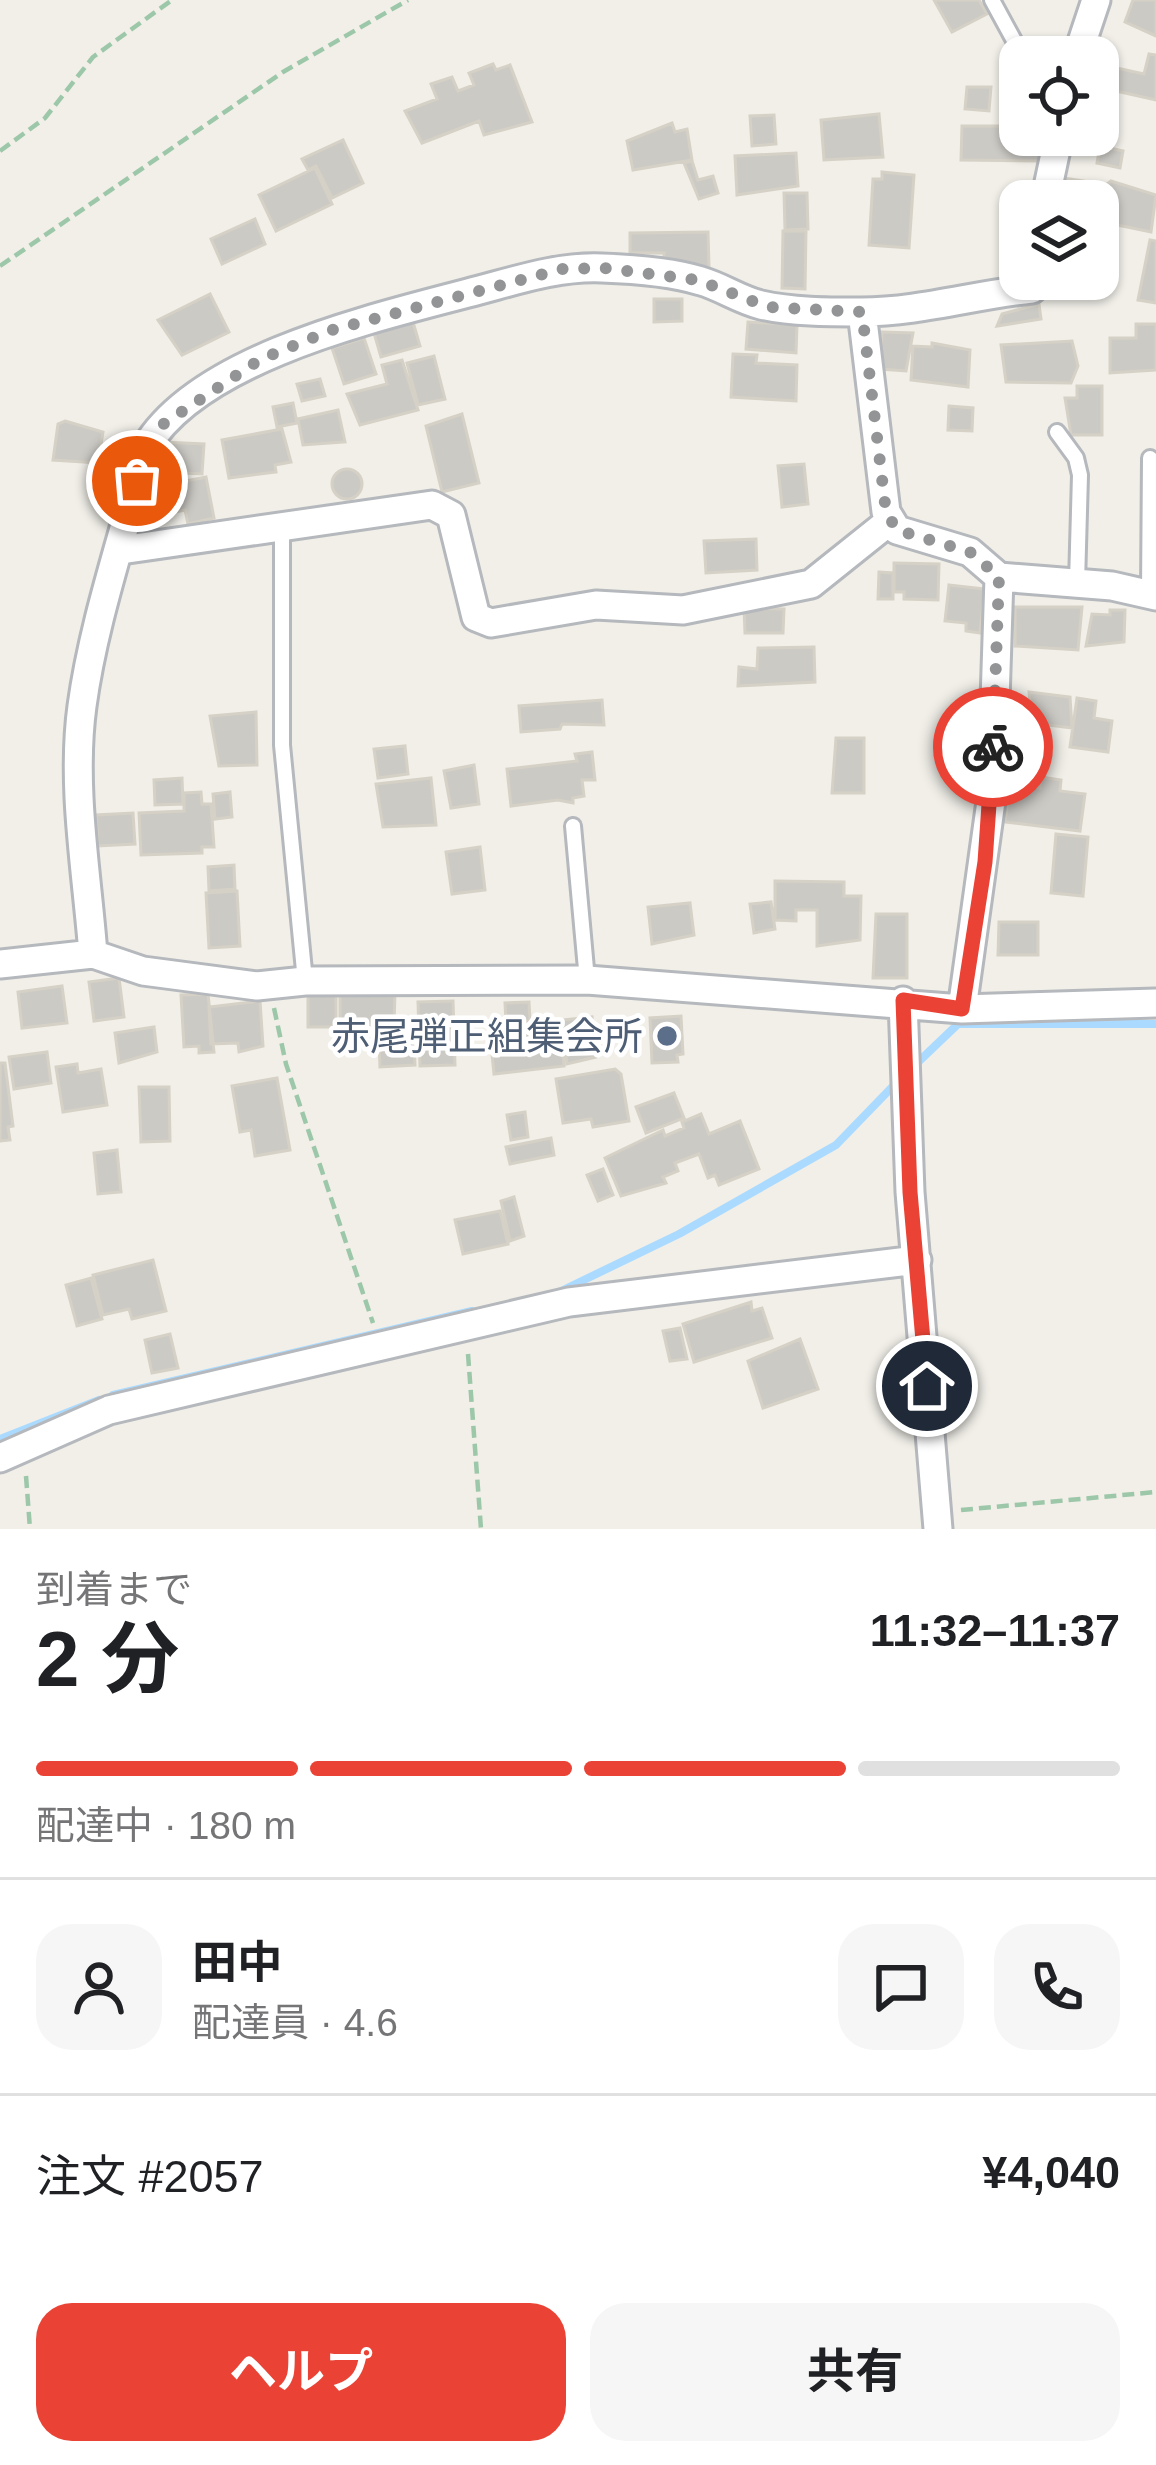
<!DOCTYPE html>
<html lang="ja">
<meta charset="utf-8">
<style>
body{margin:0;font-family:Helvetica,"Noto Sans JP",sans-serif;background:#f6f6f6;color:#202124;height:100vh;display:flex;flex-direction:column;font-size:45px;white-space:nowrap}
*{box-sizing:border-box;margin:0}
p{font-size:39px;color:#757577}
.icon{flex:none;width:66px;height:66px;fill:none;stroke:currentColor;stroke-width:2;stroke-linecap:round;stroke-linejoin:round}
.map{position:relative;height:1529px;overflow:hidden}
.panel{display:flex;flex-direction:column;background:#fff;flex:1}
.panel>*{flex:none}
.tools{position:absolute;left:999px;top:36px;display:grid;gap:24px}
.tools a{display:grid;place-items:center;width:120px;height:120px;border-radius:24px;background:#fff;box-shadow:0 3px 9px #0004;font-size:60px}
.pin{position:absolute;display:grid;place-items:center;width:102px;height:102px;color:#fff;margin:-51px;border:6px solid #fff;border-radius:50%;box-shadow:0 3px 12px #0007}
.courier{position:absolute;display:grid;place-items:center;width:120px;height:120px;margin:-60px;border:9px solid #ea4335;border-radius:50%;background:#fff;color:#222;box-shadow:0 3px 15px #0007}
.headline em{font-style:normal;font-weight:700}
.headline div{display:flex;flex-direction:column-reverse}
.headline{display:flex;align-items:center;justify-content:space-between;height:204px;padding:0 36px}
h1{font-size:78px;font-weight:700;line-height:90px}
.bar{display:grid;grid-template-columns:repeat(4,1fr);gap:18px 12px;align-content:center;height:144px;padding:0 36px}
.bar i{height:15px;border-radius:9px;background:#e0e0e0}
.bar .on{background:#ea4335}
.bar p{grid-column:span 4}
.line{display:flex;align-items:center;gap:30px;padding:0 36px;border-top:3px solid #e0e0e0}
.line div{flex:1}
.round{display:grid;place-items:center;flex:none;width:126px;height:126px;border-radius:36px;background:#f6f6f6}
.button{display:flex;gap:24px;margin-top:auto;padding:24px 36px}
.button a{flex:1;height:138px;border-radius:36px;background:#ea4335;color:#fff;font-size:48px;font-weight:700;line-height:138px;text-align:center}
.button a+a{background:#f6f6f6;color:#202124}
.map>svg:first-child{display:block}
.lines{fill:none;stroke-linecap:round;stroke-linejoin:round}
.stream{stroke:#aadaff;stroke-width:8}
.building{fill:#cccac5;stroke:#d6d1c6;stroke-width:3}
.lane-casing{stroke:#b5b8bc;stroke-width:20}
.street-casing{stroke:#b5b8bc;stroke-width:33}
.path{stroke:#9cc7a9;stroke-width:4.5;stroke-dasharray:12 6;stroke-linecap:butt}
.lane{stroke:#fff;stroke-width:14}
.street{stroke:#fff;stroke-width:27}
.done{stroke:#929495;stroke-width:12;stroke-dasharray:0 21.6}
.route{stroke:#ea4335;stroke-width:15}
.service-dot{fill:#5c6f8a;stroke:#fff;stroke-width:4.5}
.labels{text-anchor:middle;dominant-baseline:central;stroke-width:9;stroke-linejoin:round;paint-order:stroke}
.service-label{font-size:39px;fill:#4e5e75;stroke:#fff;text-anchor:end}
</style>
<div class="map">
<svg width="1156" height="1529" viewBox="0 0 1156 1529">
<rect width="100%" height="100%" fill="#f1efe8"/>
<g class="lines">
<path class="stream" d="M914,1066L958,1024H1156
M557,1293L679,1234L836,1145L898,1081
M113,1395L472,1311
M0,1439L99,1400"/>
</g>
<path class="building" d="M934,0H979L987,14L952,32Z
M1133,0H1156V36L1125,22Z
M1149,54L1156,55V100L1112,90L1117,68L1144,74Z
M493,64L496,70L510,65L532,122L484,135L479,121L422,143L405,111L437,99L431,84L452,77L458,91L474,85L469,73Z
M967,87H991L989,111L965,109Z
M879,114L883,157L824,160L821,120Z
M774,115L776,144L752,146L750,116Z
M1010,122H1020V135H1039V161L961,160L962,126H1010Z
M672,123L675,132L687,129L692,160L633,170L627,141Z
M343,140L363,183L332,198L316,166L308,170L302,159Z
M1100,146L1123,151L1120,168L1097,163Z
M796,153L798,186L737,195L735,156Z
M692,161L698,180L713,176L718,193L699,199L684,163Z
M315,168L332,204L276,231L259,195Z
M882,172L914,175L909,248L869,245L873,179H882Z
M1064,178L1083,181L1079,201H1060Z
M1111,181L1156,195L1151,232L1098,221V191Z
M784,193H807L808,229L785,230Z
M255,219L265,244L222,264L211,239Z
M783,231H806L805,289L782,288Z
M708,232L709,267L664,268V253H630V233Z
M1150,240L1156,241V303L1138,300Z
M210,294L229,332L182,355L158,320Z
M654,299H682V321L654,322Z
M1039,304L1041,319L997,326L1002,314Z
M413,322L420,346L381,357L374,333Z
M748,322L797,325L796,353L746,349Z
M1136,324H1156V370L1110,373V338H1136Z
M882,332L913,333L906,371L880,369Z
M364,338L376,374L344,384L332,348Z
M1072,341L1078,366L1071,383L1006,382L1001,345Z
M932,343L970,350L968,387L911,380L913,346L932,347Z
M733,354L757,355L756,363L797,365L796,401L731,397Z
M434,356L445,399L418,405L407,363Z
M402,360L418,410L360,425L347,394L387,384L382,365Z
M320,379L325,396L302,401L297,384Z
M1077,386H1102V435H1071L1065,398H1077Z
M293,403L297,423L277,427L273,407Z
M949,406L973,408L972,431L948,430Z
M338,410L345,442L303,445L298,419Z
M462,414L479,483L442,492L426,426Z
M65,421L103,432L98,463L53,460L58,424Z
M282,429L291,462L275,465L276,472L229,478L222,440Z
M163,442L204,444L202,474L161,472Z
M804,464L808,504L782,507L778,466Z
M332 484a15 15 0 1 1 30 0a15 15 0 1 1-30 0Z
M206,477L214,518L188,524L185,510L166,514L160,486Z
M756,539L757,570L706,573L704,541Z
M894,563L939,564L938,600L904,599V592H894Z
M879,572L893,573V599H878Z
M949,585L985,589L980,633L966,631V623L945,621Z
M1015,607H1082L1078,650L1015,646Z
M744,608L784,609L783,633H745Z
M1110,610H1125L1124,642L1086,646L1092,614L1110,615Z
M814,647L815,682L738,686L739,667L757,669L758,648Z
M1029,692L1070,697L1072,728L1032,723Z
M1077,698L1096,701L1094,718L1112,721L1108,752L1070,747Z
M602,700L604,725L562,724L560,729L521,732L519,706Z
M1014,701L1030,703L1026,736L1010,734Z
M256,712L257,765L219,766L210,716Z
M836,738H864V793H832Z
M405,746L408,774L378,778L374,749Z
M592,752L595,780H582L584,796L573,798V803L558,800L511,806L507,769L577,761L575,754Z
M474,765L479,804L451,808L444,771Z
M1041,777L1061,780L1060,791L1085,794L1080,831L1005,822L1010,784L1040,788Z
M182,778L183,804L155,805L154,780Z
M431,778L436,825L383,827L376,784Z
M201,792L202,804H211L214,847H202V853L141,855L139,813L184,811V793Z
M230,792L232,817L215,819L213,794Z
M133,813L135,844L98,846L96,815Z
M1056,834L1088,837L1083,896L1051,893Z
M480,847L485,890L452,894L446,852Z
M234,865L235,889L209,891L208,867Z
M775,881L844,882V896H861L860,940L817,946V910H796V921L775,920Z
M237,891L240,946L209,948L206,893Z
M771,902L775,929L754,933L750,904Z
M690,903L694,935L652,944L648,907Z
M876,914H907V978H873Z
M999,922H1038V955H998Z
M119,978L124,1017L94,1021L89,982Z
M62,986L67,1023L22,1028L18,992Z
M336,992V1027H308V993Z
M340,992H395L394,1025L340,1026Z
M208,994L214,1052L199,1053V1046L184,1047L181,995Z
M260,1001L263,1046L239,1052L238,1043L211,1044L209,1007Z
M453,1001L455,1065L420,1066L418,1002Z
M529,1002L530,1021L506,1022L505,1003Z
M681,1016L683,1054L677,1055L678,1062L652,1063L650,1018Z
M592,1017L596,1057L567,1064L562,1020Z
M560,1021L564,1066L494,1074L490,1035Z
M154,1027L157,1052L119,1063L115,1033Z
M414,1039L415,1065L380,1067L379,1041Z
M47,1052L51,1083L14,1089L9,1057Z
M0,1063H5L13,1126L8,1127L10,1140L0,1141Z
M77,1064L78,1073L101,1069L107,1105L63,1112L56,1067Z
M615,1069L621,1074L629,1121L593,1127L591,1119L563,1123L556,1079Z
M277,1078L290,1150L255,1156L251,1130L240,1132L232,1086Z
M139,1087H169L170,1141L141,1142Z
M674,1093L684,1118L646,1133L636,1107Z
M525,1112L528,1137L511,1140L507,1115Z
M701,1114L709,1134L740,1121L759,1169L719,1185L715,1175L708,1178L699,1154L675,1163L678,1171L663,1177L666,1183L621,1196L605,1158L663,1130L665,1136L684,1128L682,1122Z
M551,1138L554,1155L510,1164L506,1147Z
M117,1150L121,1192L98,1194L94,1153Z
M603,1169L613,1195L598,1201L587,1175Z
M514,1197L524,1236L510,1241L501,1201Z
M500,1211L508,1244L463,1254L455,1220Z
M153,1260L166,1311L132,1319L129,1309L103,1315L93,1275Z
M91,1278L102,1319L77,1326L66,1285Z
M751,1302L752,1311L762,1308L772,1338L694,1362L683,1324Z
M680,1328L687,1359L670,1361L663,1331Z
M170,1334L178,1368L152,1373L145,1340Z
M800,1339L818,1389L763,1408L748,1361Z"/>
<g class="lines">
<g class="lane-casing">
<path id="lane" d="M992,0L1023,57
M1057,432L1076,458L1080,475L1077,583
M282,527V745L305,981
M1149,594L1150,458
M573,826L587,980"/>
</g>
<g class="street-casing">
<path id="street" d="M1077,57L1096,0
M1045,201L1059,135
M862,312L886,512L897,530L970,552L999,577L1112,586L1156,596
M121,550L432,505L451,515L476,617L491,623L596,605L683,610L811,584L891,520
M93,954C87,874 71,787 82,706C94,618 125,533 146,447C199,358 374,318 468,293C512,282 556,266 602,268C632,269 672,272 701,281C722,287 740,300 761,305C791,312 829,312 861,312C919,312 974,295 1032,289L1033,279
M0,964L93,954L143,971L257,986L305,981L587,980L962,1009L1156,1003
M903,1001L910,1192L938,1529
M962,1009L992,794L999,577
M0,1458L109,1410L569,1302L917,1260"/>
</g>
<path class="path" d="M0,151L45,118L93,57L172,0
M0,266L283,72L408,0
M274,1008L286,1064L373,1323
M468,1354L481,1529
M26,1476L30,1529
M961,1510L1156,1492"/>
<use href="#lane" class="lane"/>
<use href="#street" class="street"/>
</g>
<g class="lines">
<path class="done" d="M137,481L156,429L261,359L332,330L562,269L604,268L698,280L768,307L862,312L886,512L897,530L970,552L999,577L993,747"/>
<path class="route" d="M927,1386L910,1192L903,1000L962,1009L985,862L993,747"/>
</g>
<circle class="service-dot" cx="667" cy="1036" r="12"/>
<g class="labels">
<g class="service-label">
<text x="643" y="1036">赤尾弾正組集会所</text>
</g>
</g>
</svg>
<div class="tools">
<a><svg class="icon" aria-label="locate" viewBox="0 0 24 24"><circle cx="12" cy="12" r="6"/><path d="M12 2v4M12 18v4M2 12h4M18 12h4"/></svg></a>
<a><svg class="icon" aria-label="layers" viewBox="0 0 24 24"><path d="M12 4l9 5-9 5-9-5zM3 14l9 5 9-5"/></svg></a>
</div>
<div class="pin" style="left:137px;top:481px;background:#ea580c"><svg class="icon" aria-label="bag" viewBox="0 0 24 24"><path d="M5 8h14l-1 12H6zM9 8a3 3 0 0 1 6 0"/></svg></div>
<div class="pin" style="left:927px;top:1386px;background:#1f2937"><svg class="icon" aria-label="home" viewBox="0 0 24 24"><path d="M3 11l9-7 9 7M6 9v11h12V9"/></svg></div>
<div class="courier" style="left:993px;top:747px"><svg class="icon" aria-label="bike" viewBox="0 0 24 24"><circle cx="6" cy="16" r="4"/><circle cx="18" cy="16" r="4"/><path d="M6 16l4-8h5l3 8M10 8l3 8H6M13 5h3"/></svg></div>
</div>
<section class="panel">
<div class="headline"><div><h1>2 分</h1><p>到着まで</p></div><em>11:32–11:37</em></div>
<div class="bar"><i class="on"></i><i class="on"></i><i class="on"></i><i></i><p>配達中 · 180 m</p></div>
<div class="line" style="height:216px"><a class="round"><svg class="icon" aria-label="person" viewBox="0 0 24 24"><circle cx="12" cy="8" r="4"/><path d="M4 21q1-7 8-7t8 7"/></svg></a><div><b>田中</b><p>配達員 · 4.6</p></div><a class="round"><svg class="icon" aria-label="chat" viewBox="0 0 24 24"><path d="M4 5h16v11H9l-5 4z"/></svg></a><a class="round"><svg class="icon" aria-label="phone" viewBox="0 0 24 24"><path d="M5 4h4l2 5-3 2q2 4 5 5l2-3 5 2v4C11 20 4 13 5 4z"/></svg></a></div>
<div class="line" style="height:156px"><div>注文 #2057</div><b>¥4,040</b></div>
<div class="button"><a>ヘルプ</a><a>共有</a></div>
</section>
